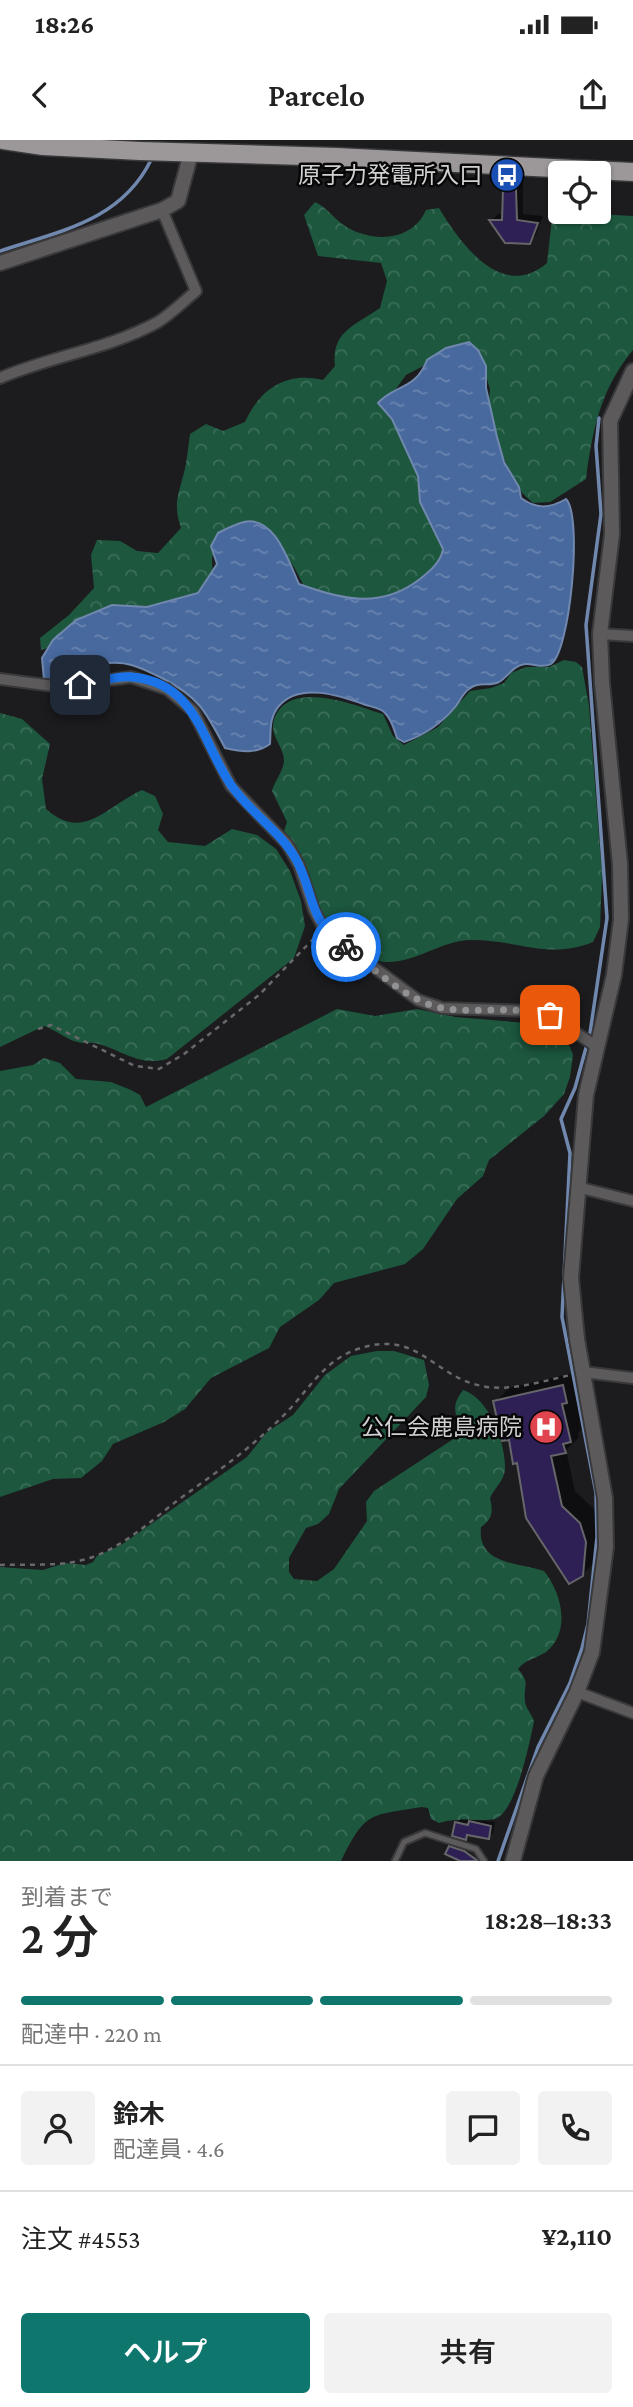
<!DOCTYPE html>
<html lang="ja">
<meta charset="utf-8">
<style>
body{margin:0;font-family:"Crimson Pro","Noto Sans JP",serif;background:#f2f2f2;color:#222;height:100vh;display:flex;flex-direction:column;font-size:26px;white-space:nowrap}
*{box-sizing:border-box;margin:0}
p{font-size:23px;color:#767676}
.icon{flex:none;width:38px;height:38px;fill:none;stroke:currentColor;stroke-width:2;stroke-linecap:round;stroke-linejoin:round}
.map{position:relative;height:1721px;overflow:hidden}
.sheet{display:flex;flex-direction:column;background:#fff;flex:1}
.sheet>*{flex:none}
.controls{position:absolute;left:548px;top:21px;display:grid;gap:14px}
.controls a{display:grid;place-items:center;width:63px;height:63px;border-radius:7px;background:#fff;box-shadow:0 2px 5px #0004;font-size:35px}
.pin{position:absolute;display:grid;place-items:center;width:60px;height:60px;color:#fff;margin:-30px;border-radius:14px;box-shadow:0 4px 10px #0006}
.courier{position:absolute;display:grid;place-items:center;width:70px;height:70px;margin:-35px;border:5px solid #1a73e8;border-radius:50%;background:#fff;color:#222;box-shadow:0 2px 9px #0007}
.overview em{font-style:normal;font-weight:600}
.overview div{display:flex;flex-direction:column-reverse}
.overview{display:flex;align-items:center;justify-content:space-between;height:119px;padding:0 21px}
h1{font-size:46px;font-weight:600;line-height:52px}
.bar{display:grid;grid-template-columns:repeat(4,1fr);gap:10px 7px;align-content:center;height:84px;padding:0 21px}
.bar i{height:9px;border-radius:5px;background:#e0e0e0}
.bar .selected{background:#0f766e}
.bar p{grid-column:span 4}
.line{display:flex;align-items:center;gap:18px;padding:0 21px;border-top:2px solid #e0e0e0}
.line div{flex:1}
.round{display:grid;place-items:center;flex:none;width:74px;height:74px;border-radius:7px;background:#f2f2f2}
.action{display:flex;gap:14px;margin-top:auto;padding:14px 21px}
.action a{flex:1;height:80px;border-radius:7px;background:#0f766e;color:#fff;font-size:28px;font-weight:600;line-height:80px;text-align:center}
.action a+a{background:#f2f2f2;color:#222}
.status{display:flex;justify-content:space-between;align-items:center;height:49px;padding:0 35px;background:#fff;direction:ltr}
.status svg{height:19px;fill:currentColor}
header{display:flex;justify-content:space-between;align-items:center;height:91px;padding:0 21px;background:#fff;font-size:32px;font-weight:600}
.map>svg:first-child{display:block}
.forest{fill:url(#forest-crowns)}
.water{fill:url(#water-ripples);stroke:#7188ae;stroke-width:2}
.shadow{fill:#0007}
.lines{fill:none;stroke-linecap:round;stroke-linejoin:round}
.stream{stroke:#7188ae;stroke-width:3.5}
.building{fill:#2e2055;stroke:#66666a;stroke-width:2}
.service-casing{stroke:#39393c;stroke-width:9}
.minor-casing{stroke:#39393c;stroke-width:14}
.tertiary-casing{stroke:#39393c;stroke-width:18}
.primary-casing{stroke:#39393c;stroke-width:21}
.path{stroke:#69696b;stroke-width:2.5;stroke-dasharray:5 5;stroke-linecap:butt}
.service{stroke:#5c5a5a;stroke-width:5}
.minor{stroke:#5c5a5a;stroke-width:10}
.tertiary{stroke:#5c5a5a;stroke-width:14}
.primary{stroke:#9c9899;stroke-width:18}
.done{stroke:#929294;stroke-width:7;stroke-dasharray:0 12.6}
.route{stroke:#1a73e8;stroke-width:9}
.labels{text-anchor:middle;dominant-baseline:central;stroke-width:5;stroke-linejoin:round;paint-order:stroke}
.poi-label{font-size:23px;fill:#d1d1d3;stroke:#070708;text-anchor:end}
</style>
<div class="status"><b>18:26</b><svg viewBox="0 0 49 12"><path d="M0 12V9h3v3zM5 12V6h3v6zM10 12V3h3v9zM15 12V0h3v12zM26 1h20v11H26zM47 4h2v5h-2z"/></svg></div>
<header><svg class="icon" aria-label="back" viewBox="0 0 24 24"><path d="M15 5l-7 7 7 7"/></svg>Parcelo<svg class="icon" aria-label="share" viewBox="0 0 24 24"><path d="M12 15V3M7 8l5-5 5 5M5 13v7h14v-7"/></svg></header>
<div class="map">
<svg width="633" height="1721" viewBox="0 0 633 1721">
<defs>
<pattern id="forest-crowns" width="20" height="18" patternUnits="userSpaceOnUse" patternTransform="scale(1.75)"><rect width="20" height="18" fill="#1c573e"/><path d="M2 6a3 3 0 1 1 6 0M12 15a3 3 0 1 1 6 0" fill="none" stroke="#3c6e59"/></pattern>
<pattern id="water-ripples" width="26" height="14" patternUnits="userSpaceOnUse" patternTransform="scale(1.75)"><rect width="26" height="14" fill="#48699e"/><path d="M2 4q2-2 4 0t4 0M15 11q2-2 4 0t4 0" fill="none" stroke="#6a84af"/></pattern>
</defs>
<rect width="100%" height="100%" fill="#1c1c1f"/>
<path class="forest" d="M315,62C328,68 334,79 345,86C372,103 412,102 426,70L439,68C460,103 502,162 547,123L553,69L560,64V72L633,76V210C601,248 592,291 586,339L550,362L533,363L522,353L495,302L488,270L490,249L482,223L452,211L406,235L388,260L443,395L442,424L397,459L369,463L307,452L294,427L274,401L219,400L212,418L213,444L196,459L41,510L40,498L69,475L94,448L91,415L97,400L120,401L137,411L158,413L181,388C173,365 178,355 184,333C187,321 188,307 190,294L206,284L223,291L245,282C260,249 286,231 323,240L335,226C331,192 354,186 380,168L387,141L381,123L318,116L304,75Z
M564,520L576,522L582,527L589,566L602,735L600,787L593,802C549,820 518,800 473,800C443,799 417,823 386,822C375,822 367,815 358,809C346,800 330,791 322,777C306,748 308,716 284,691L287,682L272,651C275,640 283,632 284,621C284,606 269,596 274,580C288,537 356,566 383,574L393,596L404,605L438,587L470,551L491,548L504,543L511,533L526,527H549Z
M0,573L22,579L50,604L42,639L46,669C84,702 105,667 142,650L155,656L163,674L158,690L168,702L205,706L232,689L257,695L276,709L290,731L301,761L305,786L294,818L167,919C138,927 121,909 95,903C89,902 83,904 78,902C67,900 56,890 44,886L0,907Z
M337,869L375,876L417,869L455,877L539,884L558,893L570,907L573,915L570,937L564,954L544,976L489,1020L483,1036L457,1059L423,1109L405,1124L334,1143L319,1160L280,1187L269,1208L211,1238L185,1269L164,1282L113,1304L102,1321L81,1338L53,1339L0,1357V931L33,925L44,918L60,923L76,939L111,942L131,950L140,955L146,967Z
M377,1211H394L424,1220L429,1245L426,1257L339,1349L329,1374L318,1384L306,1388L289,1418V1432L294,1439L317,1441L334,1429L367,1381L366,1362L374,1351L458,1296C461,1275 447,1271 463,1250C489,1258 506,1303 505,1329C505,1339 494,1349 490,1358C493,1371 493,1379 481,1387C477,1425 517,1422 544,1431C561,1452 572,1491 546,1512C537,1518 524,1520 518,1529C531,1544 523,1545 525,1561C525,1568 533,1575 534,1582C529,1604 517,1667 497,1678C489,1683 458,1676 439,1683L431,1679L428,1668L422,1667C368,1676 366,1671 341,1721H0V1427L43,1430L65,1423L86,1425L93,1422L97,1416L121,1405L247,1317L267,1292L293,1275L325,1235L351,1216Z"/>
<path class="water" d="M469,202L478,210L486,226V248L497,297L504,322L519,347L521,358C536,369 549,369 566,359C583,376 570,512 551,524C542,529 533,523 525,524C512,526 509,536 499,542C489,547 478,541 469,549C463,553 460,561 456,566C442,583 425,595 404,602L397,598C394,589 392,580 385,573C381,568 372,567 366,565C341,556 299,541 278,567C269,579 271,590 270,604C256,614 242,612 225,608C206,571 198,556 160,537C141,528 129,521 108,523C93,540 66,545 44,540L42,518L53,500L76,480L112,465L147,467L198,453L217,424L211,406L218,393C226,389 235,384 244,382C275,375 289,423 299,444C343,460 381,469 420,439C430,431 441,422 443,409L420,362L418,336L392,279L378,263C394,245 416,250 427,220L446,208Z"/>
<path class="shadow" d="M512,43H523V74L543,76L536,95L529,102L492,80L498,74H504L505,50Z
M577,1232L580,1247L576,1251L585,1286L578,1293L579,1297L566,1310L575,1351L594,1369L600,1387L597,1420L582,1435L518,1321L495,1262L509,1248Z
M461,1679L495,1682L493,1693L488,1697L471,1694L466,1698L457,1683Z
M453,1705L465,1709L463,1716L451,1707Z"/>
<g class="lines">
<path class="stream" d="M0,111C60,91 121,81 151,20
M498,1721L538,1607L570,1543L582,1508L588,1484L597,1397L596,1353L562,1177L570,1013L561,979L575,948L590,893L607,778L586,485L601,374L596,306L599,278"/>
</g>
<path class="building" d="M503,49H516L517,80L538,83L530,104L505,103L489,80H502Z
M563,1245L567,1263L562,1264L571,1302L563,1304L566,1313L551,1316L562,1366L580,1383L586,1402L583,1436L569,1444L526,1378L517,1323L513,1324L509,1300L502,1301L493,1261Z
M469,1681L491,1686L489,1699L467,1695L466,1700L452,1696L455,1682L468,1685Z
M449,1706L464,1711L478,1721H460L445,1714Z"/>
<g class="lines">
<g class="service-casing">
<path id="service" d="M395,1721L404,1702L425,1693L476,1709L484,1721"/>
</g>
<g class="minor-casing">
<path id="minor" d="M0,238C51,216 109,209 158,182C171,174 184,161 196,151L162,70
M600,494L633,496
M0,539L61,547L131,537L167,549L193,571L231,646L287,704L299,725L314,770L324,789L337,800L418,860L442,868L534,871L550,875L597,907
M577,1047L633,1061
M583,1232L633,1238
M577,1552L633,1573"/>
</g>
<g class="tertiary-casing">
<path id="tertiary" d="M0,123L162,70L178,61L191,13
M513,1721L536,1636L577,1552L592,1512L606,1407L605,1358L577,1199L571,1138L586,955L614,835L621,779L620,724L602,543L600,494L612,394L610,281L633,231"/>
</g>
<g class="primary-casing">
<path id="primary" d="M3,0L43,6L140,11L337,17L633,32"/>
</g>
<path class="path" d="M38,889L51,885L135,926L159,929L184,914L259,855L316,796
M0,1425C29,1424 62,1427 90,1418C123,1407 151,1381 178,1360C214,1334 250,1309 282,1277C306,1254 322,1222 355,1210C418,1187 431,1236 482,1246C511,1252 542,1241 571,1235"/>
<use href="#service" class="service"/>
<use href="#minor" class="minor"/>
<use href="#tertiary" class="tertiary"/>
<use href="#primary" class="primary"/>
</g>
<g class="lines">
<path class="done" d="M346,807C374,828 406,861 442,868C478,874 515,865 550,875"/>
<path class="route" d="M80,545C96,543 116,535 132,537C197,543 202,603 231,645C250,673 281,691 297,721C316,758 307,779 346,807"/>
</g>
<defs>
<g id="bus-disc" transform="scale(1.75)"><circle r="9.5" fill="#1a4fb4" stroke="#070708"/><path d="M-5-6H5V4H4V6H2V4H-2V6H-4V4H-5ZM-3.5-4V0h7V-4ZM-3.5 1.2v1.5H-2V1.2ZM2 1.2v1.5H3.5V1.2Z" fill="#fff"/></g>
<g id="hospital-disc" transform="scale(1.75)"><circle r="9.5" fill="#e0444e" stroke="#070708"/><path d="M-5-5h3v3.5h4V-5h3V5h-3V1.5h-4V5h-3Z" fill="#fff"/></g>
</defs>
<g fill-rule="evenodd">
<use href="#bus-disc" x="507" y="35"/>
<use href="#hospital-disc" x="546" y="1287"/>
</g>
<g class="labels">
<g class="poi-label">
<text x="482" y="35">原子力発電所入口</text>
<text x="522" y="1287">公仁会鹿島病院</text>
</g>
</g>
</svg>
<div class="controls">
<a><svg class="icon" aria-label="locate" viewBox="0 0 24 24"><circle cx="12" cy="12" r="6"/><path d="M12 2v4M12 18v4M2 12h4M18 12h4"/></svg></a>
</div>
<div class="pin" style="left:550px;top:875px;background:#ea580c"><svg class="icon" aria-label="bag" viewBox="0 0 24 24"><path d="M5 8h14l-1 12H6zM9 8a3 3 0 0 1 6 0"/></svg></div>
<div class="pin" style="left:80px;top:545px;background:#1f2937"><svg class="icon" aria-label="home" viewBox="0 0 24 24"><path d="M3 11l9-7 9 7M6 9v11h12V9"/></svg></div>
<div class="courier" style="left:346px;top:807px"><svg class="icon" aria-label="bike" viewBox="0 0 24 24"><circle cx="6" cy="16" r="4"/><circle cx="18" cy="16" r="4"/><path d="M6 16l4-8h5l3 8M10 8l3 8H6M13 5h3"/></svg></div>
</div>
<section class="sheet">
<div class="overview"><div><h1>2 分</h1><p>到着まで</p></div><em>18:28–18:33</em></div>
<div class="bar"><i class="selected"></i><i class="selected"></i><i class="selected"></i><i></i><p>配達中 · 220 m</p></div>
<div class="line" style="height:126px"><a class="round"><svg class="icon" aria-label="person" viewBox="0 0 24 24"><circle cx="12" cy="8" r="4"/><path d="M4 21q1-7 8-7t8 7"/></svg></a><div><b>鈴木</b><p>配達員 · 4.6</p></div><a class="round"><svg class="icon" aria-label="chat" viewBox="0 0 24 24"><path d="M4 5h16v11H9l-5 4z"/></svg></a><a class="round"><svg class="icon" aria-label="phone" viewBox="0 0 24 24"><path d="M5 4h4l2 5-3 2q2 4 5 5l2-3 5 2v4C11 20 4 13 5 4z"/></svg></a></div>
<div class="line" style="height:91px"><div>注文 #4553</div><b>¥2,110</b></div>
<div class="action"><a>ヘルプ</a><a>共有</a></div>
</section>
